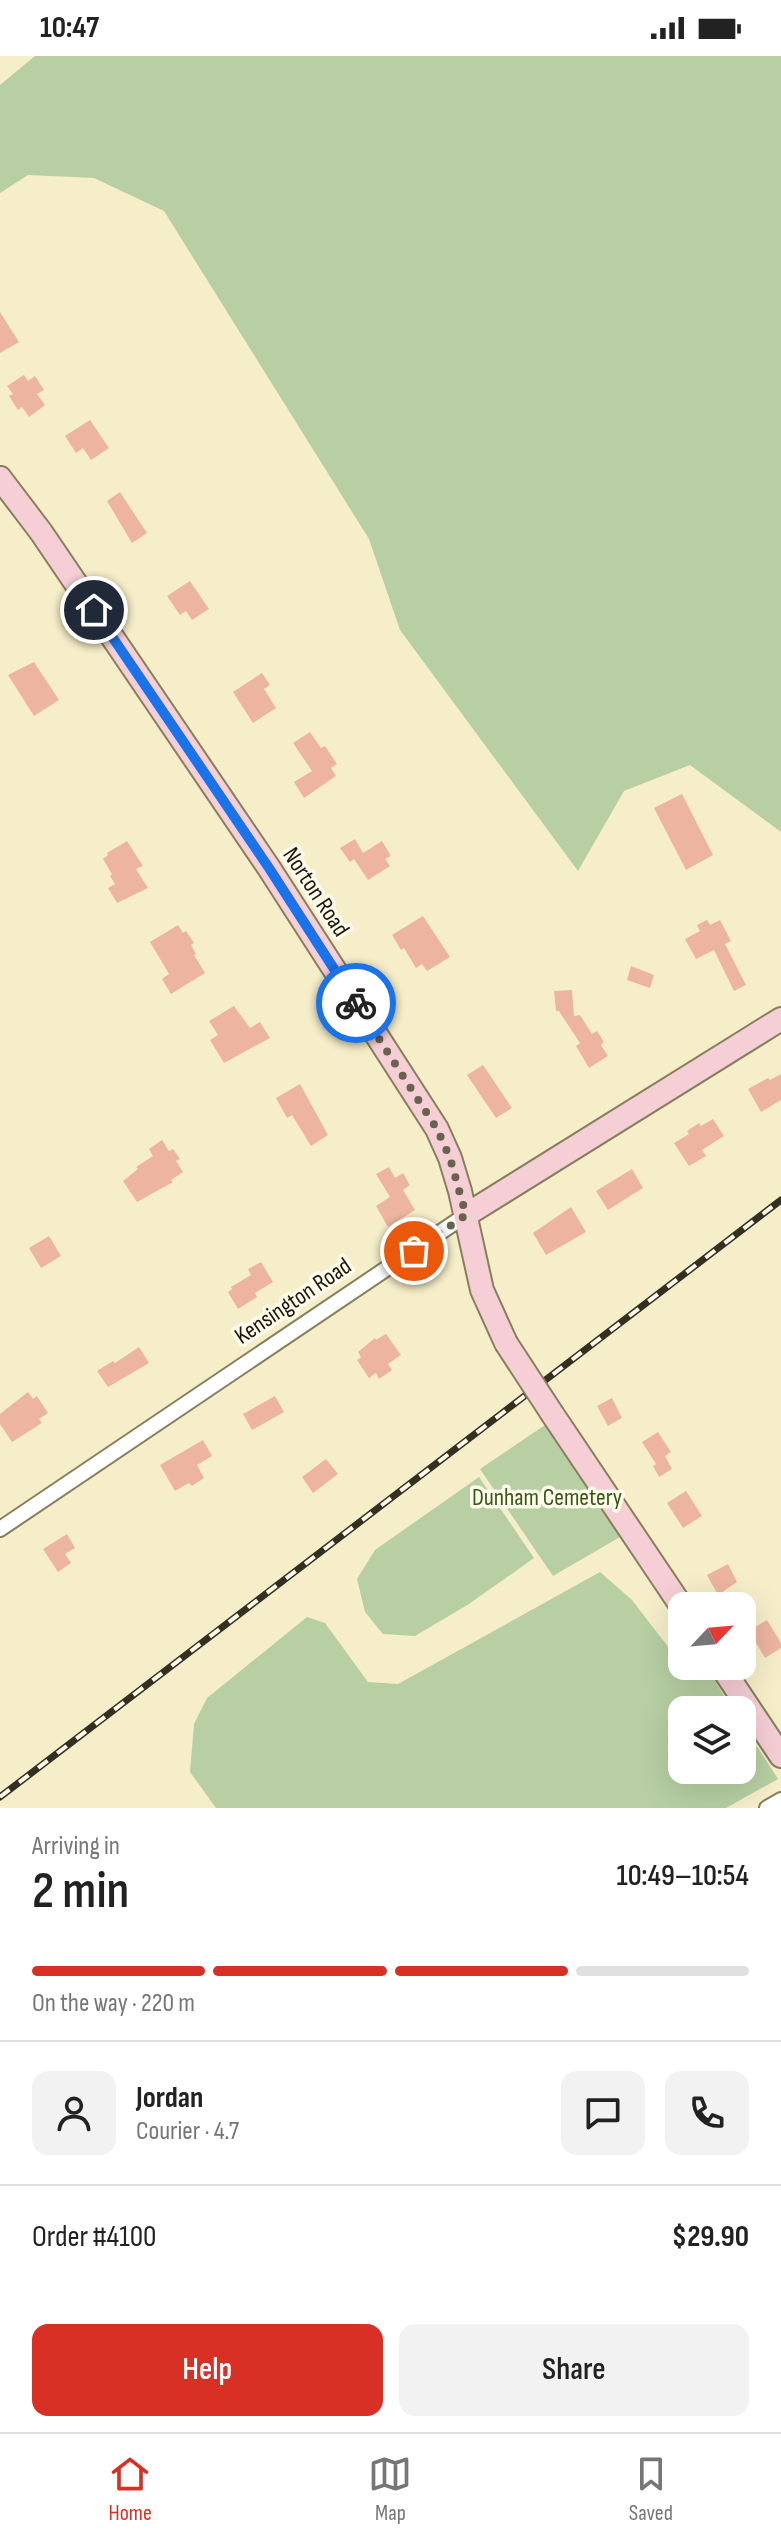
<!DOCTYPE html>
<meta charset="utf-8">
<style>
body{margin:0;font-family:"Sofia Sans Condensed",sans-serif;background:#f2f2f2;color:#222;height:100vh;display:flex;flex-direction:column;font-size:30px;white-space:nowrap}
*{box-sizing:border-box;margin:0}
p{font-size:26px;color:#767676}
.icon{flex:none;width:44px;height:44px;fill:none;stroke:currentColor;stroke-width:2;stroke-linecap:round;stroke-linejoin:round}
.map{position:relative;height:1752px;overflow:hidden}
.sheet{display:flex;flex-direction:column;background:#fff;flex:1}
.sheet>*{flex:none}
.needle{width:52px;rotate:64deg}
.tools{position:absolute;left:668px;top:1536px;display:grid;gap:16px}
.tools a{display:grid;place-items:center;width:88px;height:88px;border-radius:16px;background:#fff;box-shadow:0 8px 32px #0002;font-size:40px}
.pin{position:absolute;display:grid;place-items:center;width:68px;height:68px;color:#fff;margin:-34px;border:4px solid #fff;border-radius:50%;box-shadow:0 2px 8px #0007}
.courier{position:absolute;display:grid;place-items:center;width:80px;height:80px;margin:-40px;border:6px solid #1a73e8;border-radius:50%;background:#fff;color:#222;box-shadow:0 2px 10px #0007}
.headline em{font-style:normal;font-weight:600}
.headline div{display:flex;flex-direction:column-reverse}
.headline{display:flex;align-items:center;justify-content:space-between;height:136px;padding:0 32px}
h1{font-size:52px;font-weight:600;line-height:60px}
.bar{display:grid;grid-template-columns:repeat(4,1fr);gap:12px 8px;align-content:center;height:96px;padding:0 32px}
.bar i{height:10px;border-radius:6px;background:#e0e0e0}
.bar .on{background:#d93025}
.bar p{grid-column:span 4}
.line{display:flex;align-items:center;gap:20px;padding:0 32px;border-top:2px solid #e0e0e0}
.line div{flex:1}
.round{display:grid;place-items:center;flex:none;width:84px;height:84px;border-radius:16px;background:#f2f2f2}
.primary-button{display:flex;gap:16px;margin-top:auto;padding:16px 32px}
.primary-button a{flex:1;height:92px;border-radius:16px;background:#d93025;color:#fff;font-size:32px;font-weight:600;line-height:92px;text-align:center}
.primary-button a+a{background:#f2f2f2;color:#222}
.status{display:flex;justify-content:space-between;align-items:center;height:56px;padding:0 40px;background:#fff;direction:ltr}
.status svg{height:22px;fill:currentColor}
.tab-bar{display:flex;justify-content:space-around;align-items:center;height:112px;border-top:2px solid #e0e0e0;background:#fff;font-size:22px;color:#767676}
.tab-bar a{display:grid;justify-items:center;gap:4px}
.tab-bar .on{color:#d93025}
.map>svg:first-child{display:block}
.green{fill:#b7cfa3}
.building{fill:#edb59f}
.lines{fill:none;stroke-linecap:round;stroke-linejoin:round}
.street-casing{stroke:#867f5e;stroke-width:18}
.secondary-casing{stroke:#867f5e;stroke-width:26}
.street{stroke:#fff;stroke-width:14}
.secondary{stroke:#f6ced6;stroke-width:22}
.rail-casing{stroke:#343021;stroke-width:7}
.rail{stroke:#fefbec;stroke-width:4;stroke-dasharray:12;stroke-linecap:butt}
.secondary-bridge-casing{stroke:#867f5e;stroke-width:26;stroke-linecap:butt}
.secondary-bridge{stroke:#f6ced6;stroke-width:22}
.done{stroke:#68634e;stroke-width:8;stroke-dasharray:0 14.4}
.route{stroke:#1a73e8;stroke-width:10}
.labels{text-anchor:middle;dominant-baseline:central;stroke-width:7;stroke-linejoin:round;paint-order:stroke}
.street-label{font-size:24px;fill:#1b180b;stroke:#fefbec}
.park-label{font-size:24px;fill:#375611;stroke:#fefbec}
</style>
<div class="status"><b>10:47</b><svg viewBox="0 0 49 12"><path d="M0 12V9h3v3zM5 12V6h3v6zM10 12V3h3v9zM15 12V0h3v12zM26 1h20v11H26zM47 4h2v5h-2z"/></svg></div>
<div class="map">
<svg width="781" height="1752" viewBox="0 0 781 1752">
<rect width="100%" height="100%" fill="#f6eec9"/>
<path class="green" d="M35,0H781V776L690,709L624,735L578,815L400,574L369,483L164,155L94,122L28,119L0,137V29Z
M545,1369L620,1481L553,1520L480,1413Z
M479,1421L534,1502L469,1548L415,1580L383,1578L365,1556L357,1523L375,1494Z
M600,1516L632,1544L686,1614L710,1617L733,1654H682V1714H742V1667L778,1723L726,1752H216L190,1716L194,1668L207,1642L307,1561L325,1567L368,1626L398,1628Z"/>
<path class="building" d="M0,256L19,286L0,297Z
M24,319L28,325L35,320L44,334L37,338L45,349L29,361L22,351L18,354L9,340L13,338L7,330Z
M90,364L109,392L91,404L83,392L76,397L65,380Z
M120,436L147,477L132,487L107,445Z
M190,525L209,553L192,564L186,555L180,559L167,540Z
M34,606L59,644L34,660L8,619Z
M262,617L270,629L264,633L276,652L253,667L233,636Z
M310,676L321,692L325,690L337,708L331,712L336,720L304,742L294,726L312,715L293,687Z
M682,738L713,799L686,814L654,752Z
M355,783L363,797L382,785L391,800L385,803L390,810L368,824L354,803L350,806L340,792Z
M127,785L143,810L136,813L148,832L117,847L108,832L115,828L110,820L112,818L103,803L108,799L107,797Z
M423,860L450,901L427,915L422,908L416,912L404,892L401,894L392,879Z
M707,864L710,869L720,864L731,885L725,888L746,929L734,935L714,894L696,903L685,883L700,875L697,869Z
M178,869L183,877L186,875L194,887L191,889L196,898L194,899L205,917L171,938L162,923L169,918L150,886Z
M631,910L654,919L650,932L627,924Z
M572,934L574,960L580,959L592,978L597,975L604,986L601,989L608,1000L589,1012L576,990L580,987L559,955H556L554,935Z
M234,950L250,972L260,966L270,982L224,1007L210,984L218,979L209,965Z
M483,1009L512,1052L496,1062L467,1019Z
M781,1018V1044L761,1056L748,1033L768,1022L770,1024Z
M300,1028L328,1079L311,1090L292,1059L287,1062L276,1042Z
M713,1063L724,1080L702,1094L706,1100L689,1110L674,1087L689,1078L687,1075L699,1067L701,1070Z
M162,1084L169,1095L173,1093L180,1103L176,1105L183,1116L171,1124L173,1126L137,1146L123,1125L138,1113L136,1111L153,1100L149,1093Z
M389,1111L395,1122L403,1117L410,1129L403,1134L415,1154L388,1171L376,1150L390,1141L376,1118Z
M632,1113L643,1132L608,1154L596,1135Z
M571,1151L586,1176L546,1199L533,1177Z
M49,1180L61,1200L41,1212L29,1192Z
M261,1206L273,1226L255,1237L257,1241L238,1253L228,1236L232,1233L231,1231L251,1219L248,1213Z
M386,1278L401,1299L388,1308L392,1314L379,1323L376,1317L369,1322L357,1304L361,1301L358,1296L375,1282L376,1284Z
M139,1291L149,1307L108,1331L97,1315L113,1305L115,1307Z
M28,1336L33,1343L37,1340L48,1357L39,1363L42,1367L12,1386L0,1368V1358Z
M275,1340L284,1356L252,1374L243,1358Z
M612,1342L622,1362L608,1370L597,1350Z
M658,1376L671,1396L665,1400L672,1413L659,1421L653,1410L656,1408L642,1386Z
M203,1384L212,1400L197,1409L204,1422L192,1430L189,1427L175,1435L160,1409Z
M326,1403L338,1418L313,1437L302,1421Z
M686,1435L702,1460L683,1472L667,1447Z
M67,1478L75,1492L65,1498L71,1507L58,1516L43,1493Z
M728,1508L737,1526L718,1539L707,1519Z
M767,1564L781,1587V1592L765,1602L749,1575Z"/>
<g class="lines">
<g class="street-casing">
<path id="street" d="M0,1473L466,1159
M767,1752L781,1744"/>
</g>
<g class="secondary-casing">
<path id="secondary" d="M0,422L41,476L269,812L437,1073L450,1102L460,1135L482,1234L506,1287
M466,1159L781,963
M553,1359L682,1551
M721,1610L781,1700"/>
</g>
<use href="#street" class="street"/>
<use href="#secondary" class="secondary"/>
<g class="rail-casing">
<path id="rail" d="M0,1741L781,1144"/>
</g>
<use href="#rail" class="rail"/>
<g class="secondary-bridge-casing">
<path id="secondary-bridge" d="M506,1287L553,1359"/>
</g>
<use href="#secondary-bridge" class="secondary-bridge"/>
</g>
<g class="lines">
<path class="done" d="M356,947L437,1073L450,1102L466,1159L414,1195"/>
<path class="route" d="M94,554L269,812L356,947"/>
</g>
<g class="labels">
<g class="street-label">
<text transform="translate(316 836) rotate(57)">Norton Road</text>
<text transform="translate(293 1245) rotate(-34)">Kensington Road</text>
</g>
<g class="park-label">
<text x="547" y="1441">Dunham Cemetery</text>
</g>
</g>
</svg>
<div class="tools">
<a><svg class="needle" viewBox="-14 -14 28 28"><path d="M0-13l5 13h-10z" fill="#e53935"/><path d="M0 13l5-13h-10z" fill="#767676"/></svg></a>
<a><svg class="icon" aria-label="layers" viewBox="0 0 24 24"><path d="M12 4l9 5-9 5-9-5zM3 14l9 5 9-5"/></svg></a>
</div>
<div class="pin" style="left:414px;top:1195px;background:#ea580c"><svg class="icon" aria-label="bag" viewBox="0 0 24 24"><path d="M5 8h14l-1 12H6zM9 8a3 3 0 0 1 6 0"/></svg></div>
<div class="pin" style="left:94px;top:554px;background:#1f2937"><svg class="icon" aria-label="home" viewBox="0 0 24 24"><path d="M3 11l9-7 9 7M6 9v11h12V9"/></svg></div>
<div class="courier" style="left:356px;top:947px"><svg class="icon" aria-label="bike" viewBox="0 0 24 24"><circle cx="6" cy="16" r="4"/><circle cx="18" cy="16" r="4"/><path d="M6 16l4-8h5l3 8M10 8l3 8H6M13 5h3"/></svg></div>
</div>
<section class="sheet">
<div class="headline"><div><h1>2 min</h1><p>Arriving in</p></div><em>10:49–10:54</em></div>
<div class="bar"><i class="on"></i><i class="on"></i><i class="on"></i><i></i><p>On the way · 220 m</p></div>
<div class="line" style="height:144px"><a class="round"><svg class="icon" aria-label="person" viewBox="0 0 24 24"><circle cx="12" cy="8" r="4"/><path d="M4 21q1-7 8-7t8 7"/></svg></a><div><b>Jordan</b><p>Courier · 4.7</p></div><a class="round"><svg class="icon" aria-label="chat" viewBox="0 0 24 24"><path d="M4 5h16v11H9l-5 4z"/></svg></a><a class="round"><svg class="icon" aria-label="phone" viewBox="0 0 24 24"><path d="M5 4h4l2 5-3 2q2 4 5 5l2-3 5 2v4C11 20 4 13 5 4z"/></svg></a></div>
<div class="line" style="height:104px"><div>Order #4100</div><b>$29.90</b></div>
<div class="primary-button"><a>Help</a><a>Share</a></div>
</section>
<nav class="tab-bar">
<a class="on"><svg class="icon" aria-label="home" viewBox="0 0 24 24"><path d="M3 11l9-7 9 7M6 9v11h12V9"/></svg>Home</a>
<a><svg class="icon" aria-label="map" viewBox="0 0 24 24"><path d="M3 6l6-2 6 2 6-2v14l-6 2-6-2-6 2zM9 4v14M15 6v14"/></svg>Map</a>
<a><svg class="icon" aria-label="saved" viewBox="0 0 24 24"><path d="M7 4h10v16l-5-4-5 4z"/></svg>Saved</a>
</nav>
